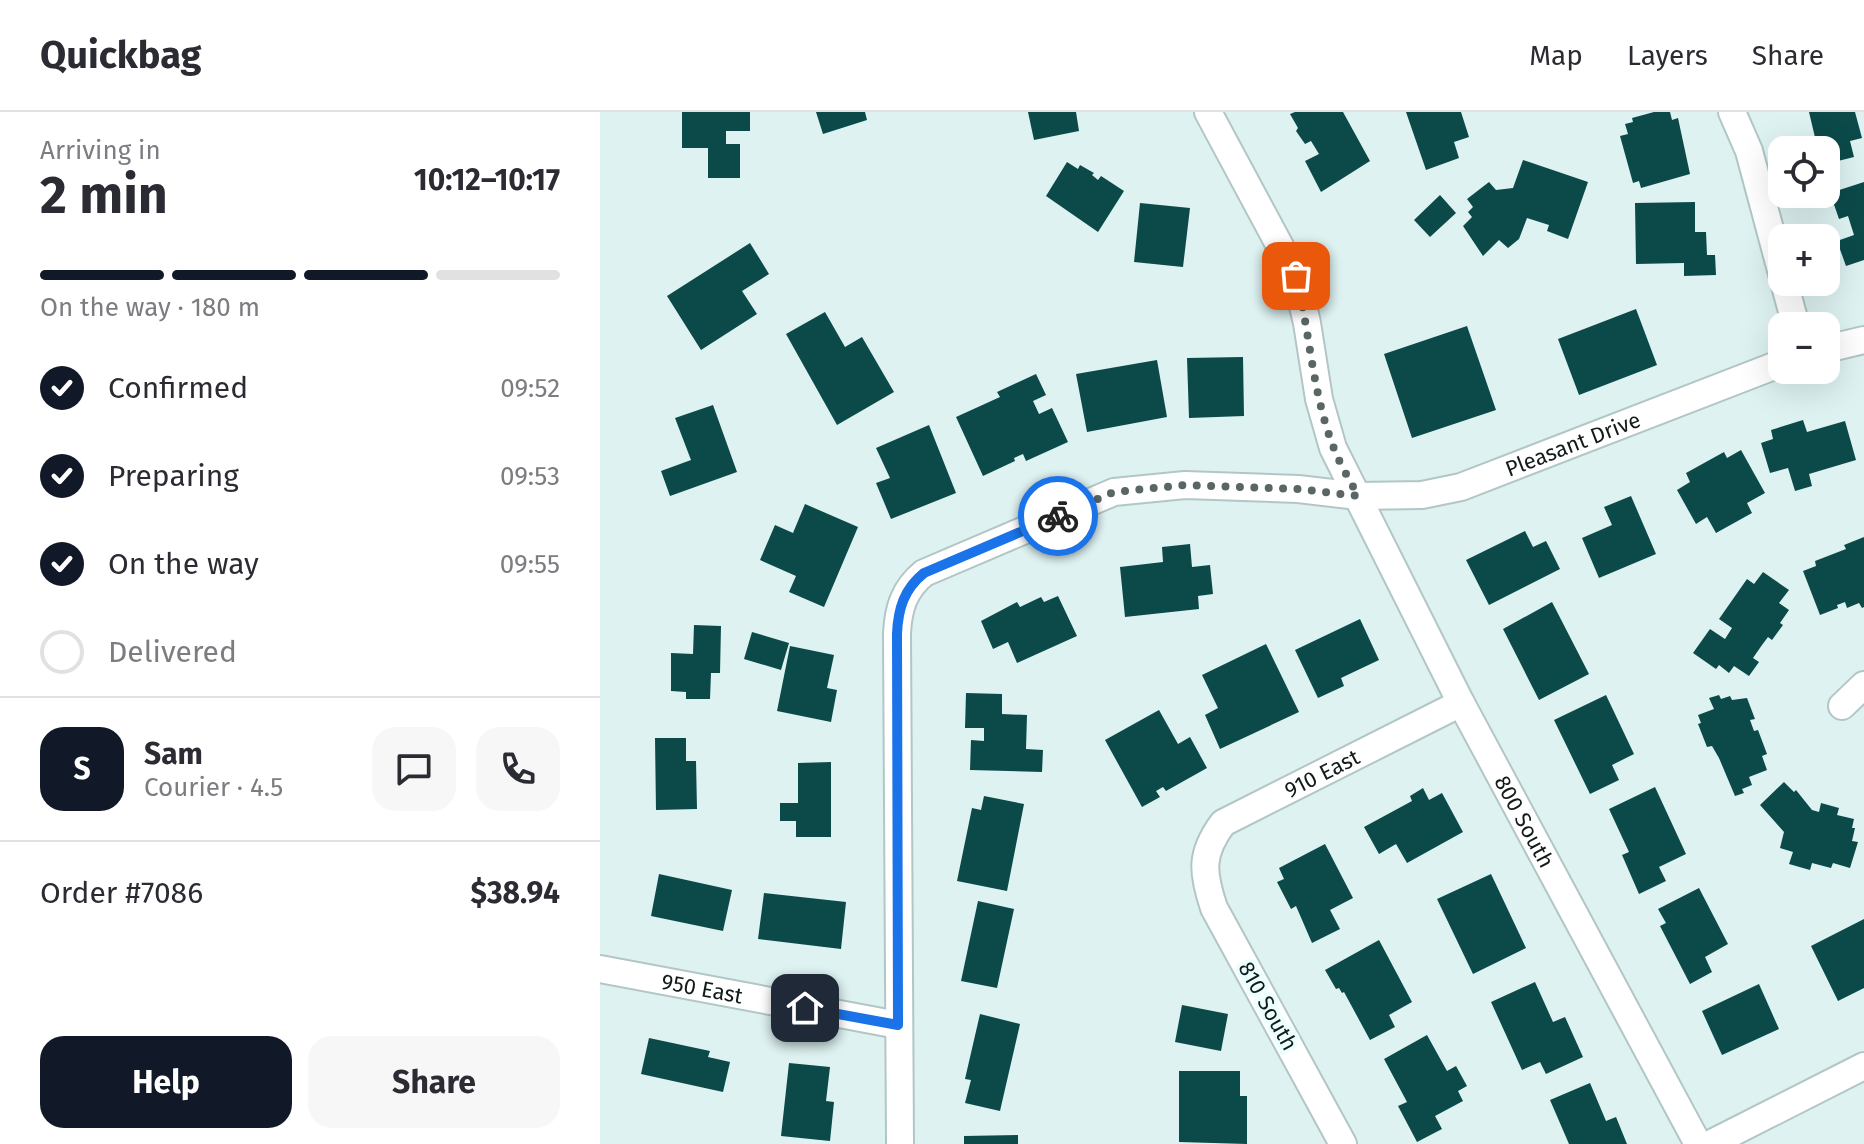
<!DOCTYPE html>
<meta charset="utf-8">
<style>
body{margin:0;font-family:"Fira Sans",sans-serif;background:#f7f7f7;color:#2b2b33;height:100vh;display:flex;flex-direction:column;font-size:30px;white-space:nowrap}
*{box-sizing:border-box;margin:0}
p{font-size:26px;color:#7c7c81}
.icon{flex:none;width:44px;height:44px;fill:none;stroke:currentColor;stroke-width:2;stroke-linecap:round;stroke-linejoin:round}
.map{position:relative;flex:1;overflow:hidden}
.side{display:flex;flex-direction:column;background:#fff;width:600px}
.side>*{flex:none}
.controls{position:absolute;left:1168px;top:24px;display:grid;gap:16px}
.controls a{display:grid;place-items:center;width:72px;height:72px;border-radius:16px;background:#fff;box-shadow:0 8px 32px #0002;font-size:40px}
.pin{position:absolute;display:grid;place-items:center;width:68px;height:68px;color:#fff;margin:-34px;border-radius:16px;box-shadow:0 4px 12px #0006}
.courier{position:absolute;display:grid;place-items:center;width:80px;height:80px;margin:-40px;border:6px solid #1a73e8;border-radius:50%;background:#fff;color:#222;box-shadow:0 2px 10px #0007}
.headline em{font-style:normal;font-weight:700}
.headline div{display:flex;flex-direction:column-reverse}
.headline{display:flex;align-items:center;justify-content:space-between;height:136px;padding:0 40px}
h1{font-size:52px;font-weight:700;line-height:60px}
.bar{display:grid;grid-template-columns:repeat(4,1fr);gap:12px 8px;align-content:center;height:96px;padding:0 40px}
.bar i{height:10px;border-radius:6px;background:#e1e1e2}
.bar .current{background:#111827}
.bar p{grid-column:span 4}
.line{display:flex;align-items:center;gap:20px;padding:0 40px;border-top:2px solid #e1e1e2}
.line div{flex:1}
.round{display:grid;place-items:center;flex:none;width:84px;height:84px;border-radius:24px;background:#f7f7f7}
ol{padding:0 40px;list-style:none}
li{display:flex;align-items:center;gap:24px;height:88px}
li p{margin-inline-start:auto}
li .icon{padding:8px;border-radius:50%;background:#111827;color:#fff;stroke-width:4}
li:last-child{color:#7c7c81}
li i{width:44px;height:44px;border:4px solid #e1e1e2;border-radius:50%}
.action{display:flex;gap:16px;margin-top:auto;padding:16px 40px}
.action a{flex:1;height:92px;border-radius:24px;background:#111827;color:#fff;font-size:32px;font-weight:700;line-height:92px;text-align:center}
.action a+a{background:#f7f7f7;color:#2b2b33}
header{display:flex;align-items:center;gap:48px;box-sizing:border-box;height:112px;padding:0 40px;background:#fff;border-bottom:2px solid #e1e1e2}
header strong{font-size:38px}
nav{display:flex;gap:44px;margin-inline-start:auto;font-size:28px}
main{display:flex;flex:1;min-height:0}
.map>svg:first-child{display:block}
.building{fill:#0b4a49}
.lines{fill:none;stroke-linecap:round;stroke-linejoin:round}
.minor-casing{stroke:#b2c6c6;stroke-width:30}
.minor{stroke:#fff;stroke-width:26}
.done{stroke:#596665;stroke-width:8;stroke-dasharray:0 14.4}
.route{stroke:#1a73e8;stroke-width:10}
.labels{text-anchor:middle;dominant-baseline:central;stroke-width:8;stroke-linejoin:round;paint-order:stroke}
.street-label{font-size:22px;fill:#121a1a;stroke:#eafffe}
</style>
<header>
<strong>Quickbag</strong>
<nav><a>Map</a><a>Layers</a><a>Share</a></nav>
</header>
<main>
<section class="side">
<div class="headline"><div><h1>2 min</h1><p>Arriving in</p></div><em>10:12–10:17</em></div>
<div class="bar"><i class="current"></i><i class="current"></i><i class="current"></i><i></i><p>On the way · 180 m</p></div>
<ol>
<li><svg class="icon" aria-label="check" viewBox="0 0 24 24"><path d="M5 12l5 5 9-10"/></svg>Confirmed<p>09:52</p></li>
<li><svg class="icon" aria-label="check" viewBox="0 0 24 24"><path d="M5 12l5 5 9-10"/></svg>Preparing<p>09:53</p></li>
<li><svg class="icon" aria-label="check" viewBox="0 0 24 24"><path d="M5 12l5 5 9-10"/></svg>On the way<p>09:55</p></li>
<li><i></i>Delivered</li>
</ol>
<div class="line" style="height:144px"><b class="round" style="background:#111827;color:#fff">S</b><div><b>Sam</b><p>Courier · 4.5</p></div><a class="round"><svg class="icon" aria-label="chat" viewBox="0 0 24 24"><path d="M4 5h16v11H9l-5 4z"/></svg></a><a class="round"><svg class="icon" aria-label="phone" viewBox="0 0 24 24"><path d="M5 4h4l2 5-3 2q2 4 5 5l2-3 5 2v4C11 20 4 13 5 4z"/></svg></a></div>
<div class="line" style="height:104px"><div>Order #7086</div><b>$38.94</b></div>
<div class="action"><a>Help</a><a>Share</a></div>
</section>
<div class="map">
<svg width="1264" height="1032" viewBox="0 0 1264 1032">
<rect width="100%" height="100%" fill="#ddf2f1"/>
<path class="building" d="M82,0H150V19H126V32H140V66H108V36H82Z
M216,0H265L267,8L223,22Z
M428,0H476L479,19L434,28Z
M695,0H743L770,49L721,80L705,49L719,42L711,29L705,32L696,19L698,16L690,2Z
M806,0H861L869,25L854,30L859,46L826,58Z
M1054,0H1070L1072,8L1078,6L1090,62L1041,76L1039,69L1033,71L1020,24L1028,22L1025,12L1033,10L1032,6Z
M1209,0H1255L1262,26L1250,29L1254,45L1226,52V38H1218Z
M923,48L988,70L968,127L947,119L949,113L927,106L919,127L908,136L899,128L883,144L863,114L872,105L868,100L873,95L867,87L889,70L896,78L913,76Z
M467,50L478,57L480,53L494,61L492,63L498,68L501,64L524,79L498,120L446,84Z
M1264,70V148L1246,154L1237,129L1254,123L1248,104L1239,107L1230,81Z
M840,83L856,101L830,125L814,108Z
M1095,90V120H1106L1107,143H1115L1116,163L1084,164V151L1036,152L1035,91Z
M540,91L590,96L583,155L534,150Z
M150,131L169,162L142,179L157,202L101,238L67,184Z
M1036,197L1057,253L979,283L958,227Z
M225,200L245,235L262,225L294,280L237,313L186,222Z
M867,214L896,298L812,326L784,242Z
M643,245L644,304L589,306L587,246Z
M557,248L567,305L487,320L476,262Z
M436,262L446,283L433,289L439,302L452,296L468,330L426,349L423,342L414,346L415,349L383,364L356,305L400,285L397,280Z
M113,293L137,360L70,384L61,359L91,348L75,306Z
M1203,308L1207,320L1245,309L1256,348L1209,362L1212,374L1195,379L1188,356L1170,361L1161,331L1173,327L1171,318Z
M329,313L356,381L291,407L276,371L290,366L276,336Z
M1141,338L1165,381L1147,391L1152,401L1116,421L1107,405L1096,412L1077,378L1090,370L1086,361L1124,340L1127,346Z
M1031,384L1056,442L999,466L982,426L1012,413L1004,395Z
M205,392L258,415L224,495L189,480L196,464L160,448L175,413L193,421Z
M925,419L933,435L946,429L960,457L889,493L866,448Z
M1264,425V495L1262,496L1259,491L1247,496L1245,490L1237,493L1238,496L1220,503L1203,459L1216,454L1215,449L1246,437L1244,433Z
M590,432L592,455L610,453L613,482L598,484L599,497L525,505L520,455L563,450L562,435Z
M1163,460L1189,478L1179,491L1189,498L1180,511L1183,513L1172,528L1168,525L1162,533L1153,546L1159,550L1149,564L1134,554L1129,561L1119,553L1116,557L1093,541L1110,517L1125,527L1132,516L1119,507L1147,467L1154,472Z
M458,484L477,524L417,551L408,530L393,537L381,509L417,490L420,495L441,485L444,490Z
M952,490L989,562L939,588L903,517Z
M760,507L779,548L741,566L744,574L718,586L695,538Z
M94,513L121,514L120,561H111L110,587H86V580L71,579V541L93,542Z
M152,520L189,531L181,558L144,547Z
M666,532L699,600L620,637L605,603L618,596L602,563Z
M190,534L234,543L227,576L237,578L231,610L177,599Z
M366,581L402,582V602L427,603L426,637L443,638L442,660L370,658L371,628L384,629V616H365Z
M1006,583L1034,642L1012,653L1019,668L990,682L954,608Z
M1119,583L1121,587L1130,584L1132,588L1147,586L1155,607L1150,608L1154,619L1158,618L1167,642L1162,644L1167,658L1149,665L1152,673L1142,677L1144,681L1135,684L1119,646L1112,634L1107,635L1098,612L1101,611L1098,603L1114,597L1109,586Z
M559,598L578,632L590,625L607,656L566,679L563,675L556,679L560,685L542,695L505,628Z
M55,626H86V649H96L97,697L56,698Z
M231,650V725H196V709H180V691H198V651Z
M1184,670L1194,680L1196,678L1212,698L1219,700L1221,691L1239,696L1237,703L1254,707L1252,716H1255L1252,729L1258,730L1250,756L1233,751L1231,756L1212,751L1210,758L1189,752L1193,740L1180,736L1184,720L1160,693Z
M1055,675L1086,742L1059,755L1066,769L1039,782L1022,743L1029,740L1009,697Z
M823,676L829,688L842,681L863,720L807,751L796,732L779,742L764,715L812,689L810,684Z
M384,684L424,692L407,779L357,769L372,696L381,698Z
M725,732L753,786L730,798L740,817L712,831L696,794L691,797L677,770L684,767L679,756Z
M59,762L132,778L123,819L51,804Z
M891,762L926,836L873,862L837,787Z
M1099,776L1128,832L1105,845L1112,860L1090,872L1060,814L1066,811L1058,797Z
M164,781L246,790L241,837L158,827Z
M378,789L414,797L397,876L361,869Z
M1264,807V876L1238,889L1211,834Z
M779,828L812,890L789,903L795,915L770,928L744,880L742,881L739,876L736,877L725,858Z
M935,870L953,910L965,905L983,945L946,962L940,950L922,958L891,890Z
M1159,872L1179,917L1122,943L1102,899Z
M582,893L628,902L621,939L575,930Z
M380,902L420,912L400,999L365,991L371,968L365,967Z
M827,923L847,959L856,954L867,974L858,979L863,989L835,1004L842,1017L817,1030L798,994L807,990L784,947Z
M49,926L110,939L108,945L130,950L123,980L41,962Z
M189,951L230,955L226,989L234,990L230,1029L181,1024Z
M579,959H640V984H647V1032L579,1030Z
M990,971L1006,1009L1016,1005L1027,1032H969L950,988Z
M418,1023V1032H364V1024Z"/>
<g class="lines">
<g class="minor-casing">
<g id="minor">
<path id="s1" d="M608,0L696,164L707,211L719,287L733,336L861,591L1098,1032"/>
<path d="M1132,0L1149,39L1182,162"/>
<path d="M1184,170L1196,214"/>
<path d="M1226,237L1264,228"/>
<path d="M1242,594L1264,573"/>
<path id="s2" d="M0,857L298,913"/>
<path id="s3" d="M300,1032L297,522C298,497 304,477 324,461L514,380L585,373L698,377L758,384L822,383L861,375L1182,251"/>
<path id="s4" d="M743,1032L614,796C602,760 600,742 623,711L861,591"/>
<path d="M1110,1032L1264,954"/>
</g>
</g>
<use href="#minor" class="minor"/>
</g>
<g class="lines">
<path class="done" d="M458,404L514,380L585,373L698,377L758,384C750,368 739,351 733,334C712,279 710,221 696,164"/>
<path class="route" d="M205,896L298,913L297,522C298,497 304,477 324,461L458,404"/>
</g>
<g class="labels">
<g class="street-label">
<text stroke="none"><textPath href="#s3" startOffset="1254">Pleasant Drive</textPath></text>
<text stroke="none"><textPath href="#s4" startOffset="470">910 East</textPath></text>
<text stroke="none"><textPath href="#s1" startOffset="782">800 South</textPath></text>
<text stroke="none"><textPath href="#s2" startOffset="104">950 East</textPath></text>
<text transform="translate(668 894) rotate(61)">810 South</text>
</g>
</g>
</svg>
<div class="controls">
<a><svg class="icon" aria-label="locate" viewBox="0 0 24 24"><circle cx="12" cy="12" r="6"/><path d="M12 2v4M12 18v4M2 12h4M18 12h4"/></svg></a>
<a>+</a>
<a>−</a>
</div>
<div class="pin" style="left:696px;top:164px;background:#ea580c"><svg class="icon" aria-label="bag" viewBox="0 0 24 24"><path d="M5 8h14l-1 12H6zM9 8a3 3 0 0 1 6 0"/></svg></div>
<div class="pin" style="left:205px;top:896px;background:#1f2937"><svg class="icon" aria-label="home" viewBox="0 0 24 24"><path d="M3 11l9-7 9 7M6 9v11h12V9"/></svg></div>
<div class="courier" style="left:458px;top:404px"><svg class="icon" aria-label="bike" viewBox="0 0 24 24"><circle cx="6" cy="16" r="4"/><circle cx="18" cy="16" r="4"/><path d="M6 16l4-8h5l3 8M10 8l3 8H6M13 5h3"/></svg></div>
</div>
</main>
